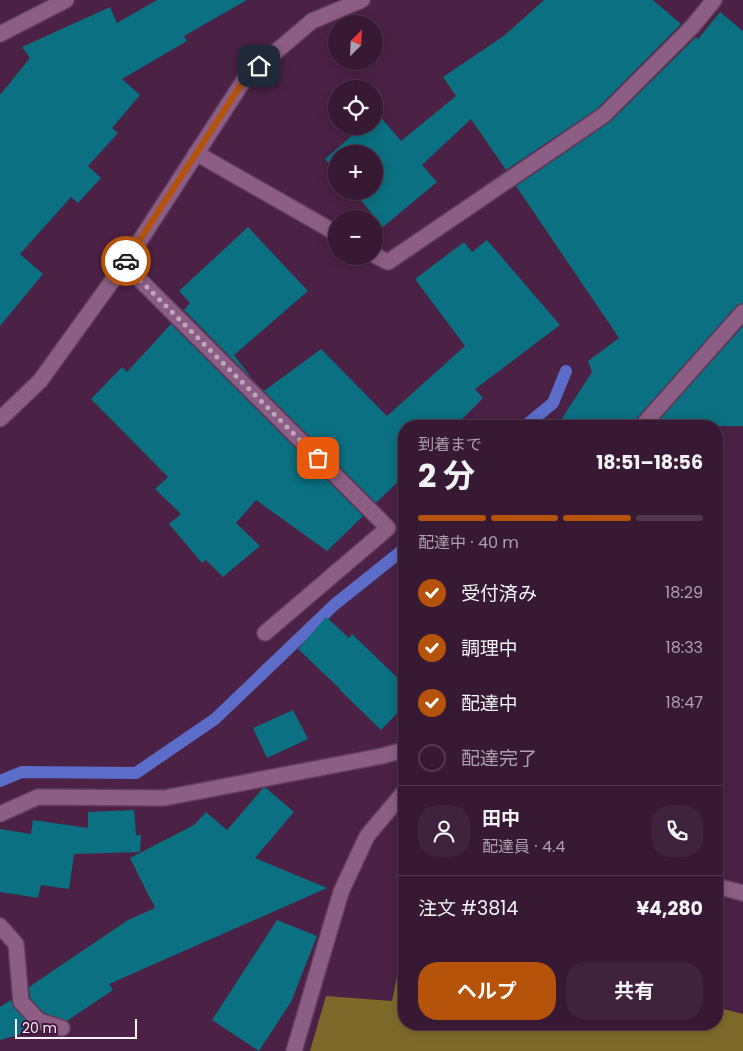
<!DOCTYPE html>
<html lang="ja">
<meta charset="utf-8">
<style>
body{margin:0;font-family:Poppins,"Noto Sans JP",sans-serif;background:#3f223c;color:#f1f3f6;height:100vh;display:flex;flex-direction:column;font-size:19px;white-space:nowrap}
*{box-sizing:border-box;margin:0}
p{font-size:16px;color:#aba0ac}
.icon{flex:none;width:28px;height:28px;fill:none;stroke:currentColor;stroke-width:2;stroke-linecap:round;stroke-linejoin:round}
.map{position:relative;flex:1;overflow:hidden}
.drawer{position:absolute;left:398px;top:420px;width:325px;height:610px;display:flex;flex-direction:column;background:#381934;border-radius:20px;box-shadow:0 2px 12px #0003,0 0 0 1px #52384f}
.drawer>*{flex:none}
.needle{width:32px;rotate:24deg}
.fabs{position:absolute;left:328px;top:15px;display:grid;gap:10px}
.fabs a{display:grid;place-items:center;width:55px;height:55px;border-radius:50%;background:#381934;box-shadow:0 2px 12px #0003,0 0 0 1px #52384f;font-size:25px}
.scale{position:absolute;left:15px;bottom:12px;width:122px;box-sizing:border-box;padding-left:5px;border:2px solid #feeefb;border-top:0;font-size:14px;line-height:18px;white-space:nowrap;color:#feeefb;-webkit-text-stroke:4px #40173b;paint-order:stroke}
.pin{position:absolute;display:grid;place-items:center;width:42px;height:42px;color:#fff;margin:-21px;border-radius:10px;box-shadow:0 2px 8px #0006}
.courier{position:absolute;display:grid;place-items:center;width:50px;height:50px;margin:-25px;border:4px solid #b45309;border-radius:50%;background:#fff;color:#222;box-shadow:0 1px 6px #0007}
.overview em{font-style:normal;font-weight:700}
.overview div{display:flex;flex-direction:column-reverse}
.overview{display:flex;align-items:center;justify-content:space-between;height:85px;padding:0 20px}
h1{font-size:32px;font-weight:700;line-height:38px}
.bar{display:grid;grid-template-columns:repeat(4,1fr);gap:8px 5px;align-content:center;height:60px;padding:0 20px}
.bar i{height:6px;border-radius:4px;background:#52384f}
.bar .current{background:#b45309}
.bar p{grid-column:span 4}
.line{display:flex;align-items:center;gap:12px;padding:0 20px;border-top:1px solid #52384f}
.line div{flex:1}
.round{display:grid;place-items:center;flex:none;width:52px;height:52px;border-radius:20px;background:#3f223c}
ol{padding:0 20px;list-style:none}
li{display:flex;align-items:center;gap:15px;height:55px}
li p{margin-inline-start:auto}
li .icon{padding:5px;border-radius:50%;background:#b45309;color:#fff;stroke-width:4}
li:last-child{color:#aba0ac}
li i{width:28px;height:28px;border:2px solid #52384f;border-radius:50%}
.action{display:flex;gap:10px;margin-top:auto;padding:10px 20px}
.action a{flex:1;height:58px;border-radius:20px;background:#b45309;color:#fff;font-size:20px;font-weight:700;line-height:58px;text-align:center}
.action a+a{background:#3f223c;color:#f1f3f6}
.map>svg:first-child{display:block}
.forest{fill:#7d6a2b}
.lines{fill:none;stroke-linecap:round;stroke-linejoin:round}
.stream{stroke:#5b6dc9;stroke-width:12}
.building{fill:#0b7081}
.minor-casing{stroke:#613e5d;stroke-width:18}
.minor{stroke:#8d5e85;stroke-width:15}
.done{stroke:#bfa6bb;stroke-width:5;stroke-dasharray:0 9}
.route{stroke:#b45309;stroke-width:6}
</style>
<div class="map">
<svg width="743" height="1051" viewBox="0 0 743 1051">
<rect width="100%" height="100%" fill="#4b2145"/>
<path class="forest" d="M402,953L404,954V1024H716V1007L743,1014V1051H310L326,996L392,1001Z"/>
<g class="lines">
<path class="stream" d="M525,426L553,403L566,371
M0,781L22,772L136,773L215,719L334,605L404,549"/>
</g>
<path class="building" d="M157,0H247L184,36L187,41L122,79L140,95L112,128L118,133L88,166L101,178L78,203L71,197L20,254L43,274L0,326V95L30,58L22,47L110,7L117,23Z
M544,0H653L681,24L598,108L506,170L471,119L422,165L437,182L383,227L353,191H374V154H336V172L325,159L363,126H374V117L378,114L401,141L456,96L443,77L505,35Z
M720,12L743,31V303L736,306L635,420L633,426H557L592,372L588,361L619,338L516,186L610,122L696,37L698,39Z
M248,227L308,291L234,355L253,380L184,310L190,303L179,291Z
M487,240L560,325L475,389L483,398L455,426H404V476L376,503L264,391L321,349L387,416L465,346L415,279L464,242L472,252Z
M171,324L363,516L327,551L256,500L236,523L260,546L223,577L206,560L202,563L169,524L181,514L155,489L168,477L91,399L122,367L127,372Z
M743,326V426H654Z
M326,617L349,638L352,634L404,684V706L381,730L339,689H340L298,649Z
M293,710L308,739L267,758L253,728Z
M263,788H266L294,812L255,858L327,888L109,984L113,990L67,1021L44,1013L30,998L29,987L128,920L155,908L153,903L154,902H152L130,858L194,825L206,812L227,830Z
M134,810L136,835H141L140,852L74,854L69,889L41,885L38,898L0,892V829L31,834L33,820L88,828V812Z
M277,920L317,936L291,1002L259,1051L212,1020Z
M11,1000L14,1008L36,1030L0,1040V1007Z"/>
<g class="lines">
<g class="minor-casing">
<path id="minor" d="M0,34L66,0
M196,153L336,233
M374,255L388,262L604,115L692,27L714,0
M124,264L388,528L265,633
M0,419L40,381L128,259L246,77L312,21L362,0
M642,426L743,312
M0,814L38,797L164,798L382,756L404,750
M716,886L743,893
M0,926L16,944L21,1002L39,1021L62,1028
M294,1051L341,892L367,836L404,792"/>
</g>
<use href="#minor" class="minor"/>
</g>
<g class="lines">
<path class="done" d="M126,261L124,264L318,458"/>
<path class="route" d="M126,261L246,77L259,66"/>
</g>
</svg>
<div class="fabs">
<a><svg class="needle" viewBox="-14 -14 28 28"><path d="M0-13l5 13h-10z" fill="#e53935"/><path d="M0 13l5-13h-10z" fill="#aba0ac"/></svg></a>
<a><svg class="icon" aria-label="locate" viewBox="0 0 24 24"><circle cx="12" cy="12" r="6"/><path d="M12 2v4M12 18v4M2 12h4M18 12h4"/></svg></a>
<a>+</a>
<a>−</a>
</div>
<div class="scale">20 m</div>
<div class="pin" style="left:318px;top:458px;background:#ea580c"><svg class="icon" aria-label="bag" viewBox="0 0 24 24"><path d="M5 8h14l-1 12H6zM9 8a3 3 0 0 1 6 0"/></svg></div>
<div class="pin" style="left:259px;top:66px;background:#1f2937"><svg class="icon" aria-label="home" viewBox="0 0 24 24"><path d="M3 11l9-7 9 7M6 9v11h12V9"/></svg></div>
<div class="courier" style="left:126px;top:261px"><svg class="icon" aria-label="car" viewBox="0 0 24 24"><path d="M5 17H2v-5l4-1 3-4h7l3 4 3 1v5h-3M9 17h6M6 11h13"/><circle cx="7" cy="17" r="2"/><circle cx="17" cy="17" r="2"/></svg></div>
<section class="drawer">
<div class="overview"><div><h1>2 分</h1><p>到着まで</p></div><em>18:51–18:56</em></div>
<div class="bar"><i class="current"></i><i class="current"></i><i class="current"></i><i></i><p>配達中 · 40 m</p></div>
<ol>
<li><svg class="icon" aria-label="check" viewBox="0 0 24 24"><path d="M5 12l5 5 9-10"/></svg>受付済み<p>18:29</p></li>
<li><svg class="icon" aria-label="check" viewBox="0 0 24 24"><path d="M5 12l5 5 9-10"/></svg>調理中<p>18:33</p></li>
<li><svg class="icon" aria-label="check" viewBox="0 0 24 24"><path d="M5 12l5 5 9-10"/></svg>配達中<p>18:47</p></li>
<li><i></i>配達完了</li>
</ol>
<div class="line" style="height:90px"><a class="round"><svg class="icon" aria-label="person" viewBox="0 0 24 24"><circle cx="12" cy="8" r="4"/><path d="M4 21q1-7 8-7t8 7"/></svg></a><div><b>田中</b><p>配達員 · 4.4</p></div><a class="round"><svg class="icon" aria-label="phone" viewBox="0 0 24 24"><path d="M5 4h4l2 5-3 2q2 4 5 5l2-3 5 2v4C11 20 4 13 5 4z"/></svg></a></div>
<div class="line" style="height:65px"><div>注文 #3814</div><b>¥4,280</b></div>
<div class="action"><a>ヘルプ</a><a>共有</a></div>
</section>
</div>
